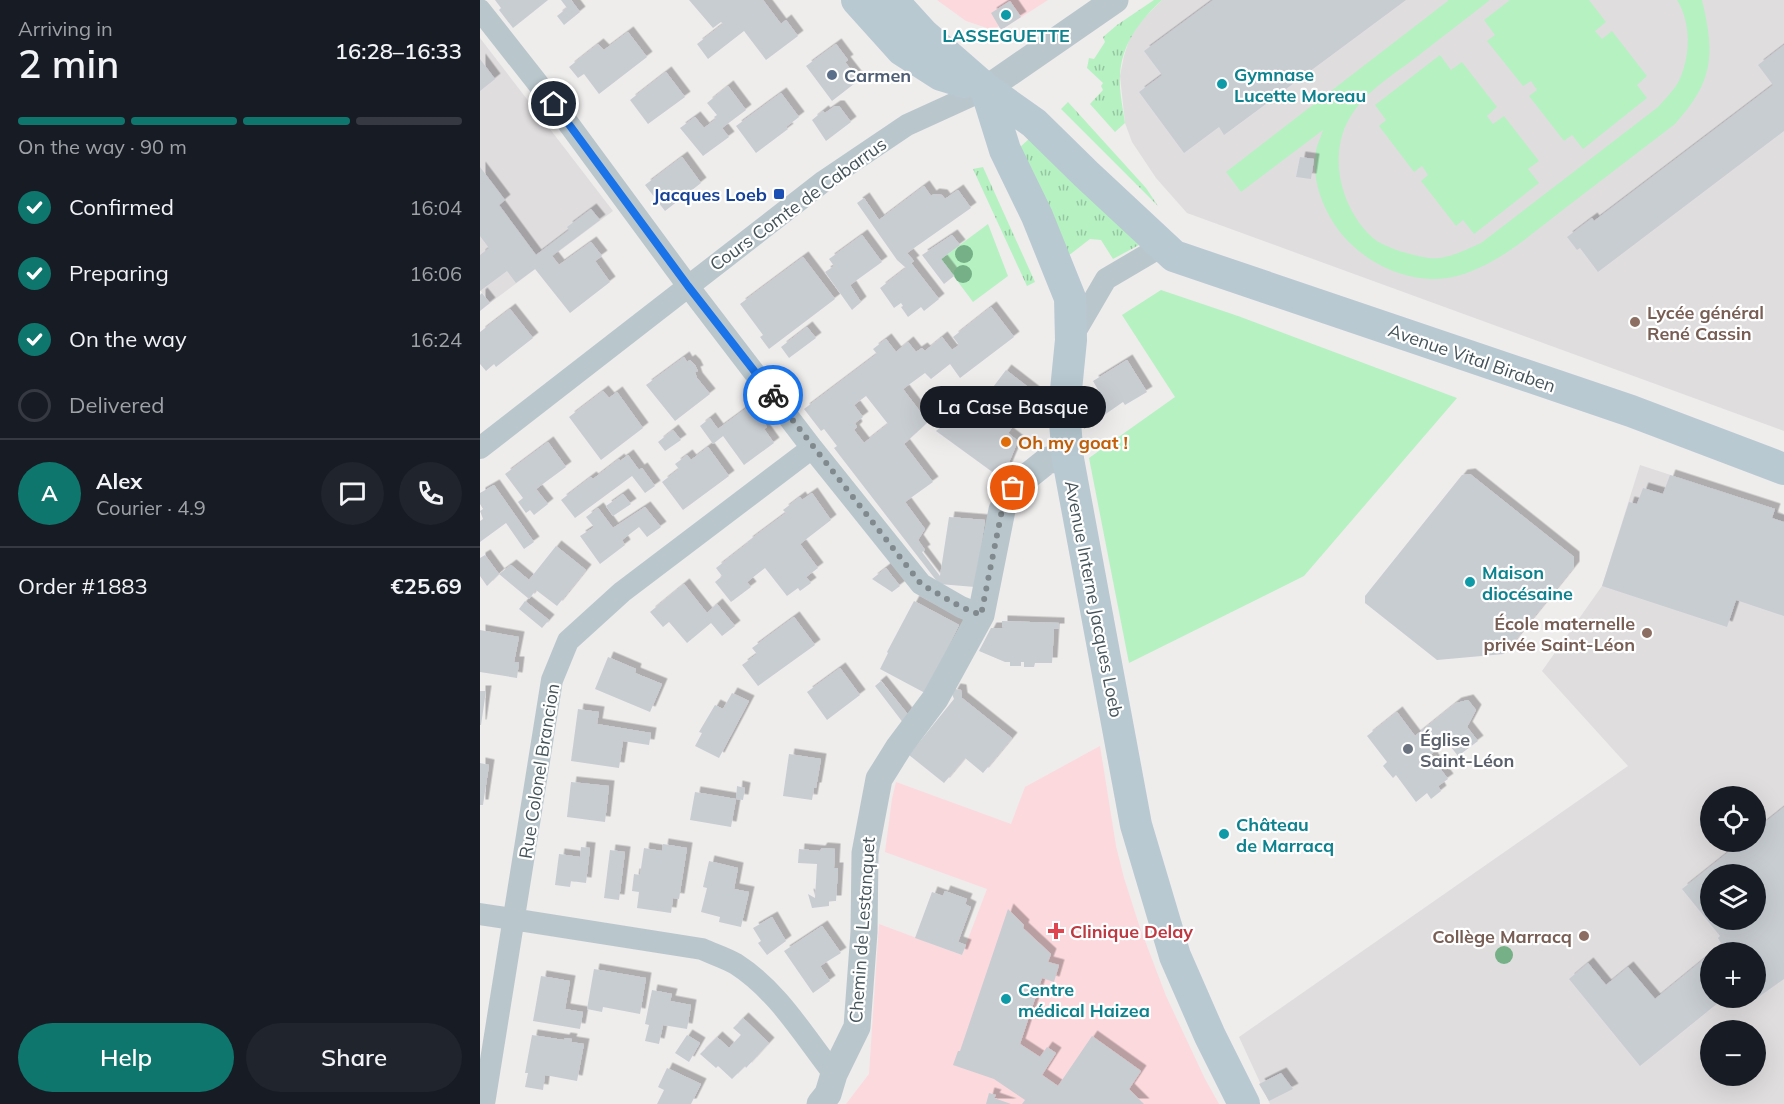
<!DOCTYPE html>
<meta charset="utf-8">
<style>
body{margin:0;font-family:Mulish,sans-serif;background:#20242c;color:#f1f3f6;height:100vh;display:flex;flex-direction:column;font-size:22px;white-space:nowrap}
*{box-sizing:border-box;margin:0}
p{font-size:20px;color:#9ea1a6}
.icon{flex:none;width:33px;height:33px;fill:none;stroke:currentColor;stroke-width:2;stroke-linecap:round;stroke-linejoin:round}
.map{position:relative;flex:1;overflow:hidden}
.panel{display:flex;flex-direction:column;background:#171b24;width:480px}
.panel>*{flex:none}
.tools{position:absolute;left:1220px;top:786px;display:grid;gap:12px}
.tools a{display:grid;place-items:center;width:66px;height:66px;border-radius:50%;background:#171b24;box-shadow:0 6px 24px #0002;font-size:30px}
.pin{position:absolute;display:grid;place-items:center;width:51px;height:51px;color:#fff;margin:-26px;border:3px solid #fff;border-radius:50%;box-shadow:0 2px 6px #0007}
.courier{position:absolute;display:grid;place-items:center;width:60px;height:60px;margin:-30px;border:4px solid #1a73e8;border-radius:50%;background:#fff;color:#222;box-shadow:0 2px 8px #0007}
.bubble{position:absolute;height:42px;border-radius:21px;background:#171b24;box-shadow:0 6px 24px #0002;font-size:20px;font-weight:600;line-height:42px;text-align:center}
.headline em{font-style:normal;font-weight:600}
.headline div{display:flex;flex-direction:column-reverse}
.headline{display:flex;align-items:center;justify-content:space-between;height:102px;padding:0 18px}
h1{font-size:39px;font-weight:600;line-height:45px}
.bar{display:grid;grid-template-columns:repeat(4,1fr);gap:9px 6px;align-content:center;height:72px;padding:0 18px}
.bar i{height:8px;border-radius:4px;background:#363941}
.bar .selected{background:#0f766e}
.bar p{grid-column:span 4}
.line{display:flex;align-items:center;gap:15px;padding:0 18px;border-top:2px solid #363941}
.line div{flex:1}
.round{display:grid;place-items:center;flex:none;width:63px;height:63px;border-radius:32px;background:#20242c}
ol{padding:0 18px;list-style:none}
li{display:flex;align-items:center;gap:18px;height:66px}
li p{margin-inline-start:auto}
li .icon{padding:6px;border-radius:50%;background:#0f766e;color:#fff;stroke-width:4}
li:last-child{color:#9ea1a6}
li i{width:33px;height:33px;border:3px solid #363941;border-radius:50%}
.button{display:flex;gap:12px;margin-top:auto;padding:12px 18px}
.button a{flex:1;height:69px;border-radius:36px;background:#0f766e;color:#fff;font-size:24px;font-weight:600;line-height:69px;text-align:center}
.button a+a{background:#20242c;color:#f1f3f6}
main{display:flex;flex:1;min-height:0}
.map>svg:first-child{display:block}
.education{fill:#e0dddf;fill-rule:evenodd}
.medical{fill:#fcd9dd}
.grass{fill:url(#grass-tufts)}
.park{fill:#b6f1c2}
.building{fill:#c8cdd2;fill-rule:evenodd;filter:url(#shadow)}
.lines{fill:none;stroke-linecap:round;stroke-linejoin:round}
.minor{stroke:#b9c7cd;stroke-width:22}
.tertiary{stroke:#b9c7cd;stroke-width:27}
.secondary{stroke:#b8c9d2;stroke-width:32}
.tree{fill:#75b086}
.done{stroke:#80898d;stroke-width:6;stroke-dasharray:0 10.8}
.route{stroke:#1a73e8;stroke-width:8}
.culture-dot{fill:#0f9aa8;stroke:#fff;stroke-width:2}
.service-dot{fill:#5c6f8a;stroke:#fff;stroke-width:2}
.transit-dot{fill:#1a4fb4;stroke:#fff;stroke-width:2}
.education-dot{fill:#8d6e63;stroke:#fff;stroke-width:2}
.food-dot{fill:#e8710a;stroke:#fff;stroke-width:2}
.worship-dot{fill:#6b7280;stroke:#fff;stroke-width:2}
.health-dot{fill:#e0444e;stroke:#fff;stroke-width:2}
.labels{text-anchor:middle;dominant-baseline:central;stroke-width:4.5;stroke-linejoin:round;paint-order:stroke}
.culture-label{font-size:18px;font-weight:bold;fill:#0d838f;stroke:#fff;text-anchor:start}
.service-label{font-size:18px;font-weight:bold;fill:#4e5e75;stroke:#fff;text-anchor:start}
.transit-label{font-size:18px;font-weight:bold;fill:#164399;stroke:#fff;text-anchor:end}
.street-label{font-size:18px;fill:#44545a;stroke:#fff}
.education-label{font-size:18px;font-weight:bold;fill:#785e54;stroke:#fff;text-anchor:end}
.food-label{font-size:18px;font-weight:bold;fill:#c56008;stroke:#fff;text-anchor:start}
.worship-label{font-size:18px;font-weight:bold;fill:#5b616d;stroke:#fff;text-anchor:start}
.health-label{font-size:18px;font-weight:bold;fill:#be3a42;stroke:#fff;text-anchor:start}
</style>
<main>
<section class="panel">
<div class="headline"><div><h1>2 min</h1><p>Arriving in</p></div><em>16:28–16:33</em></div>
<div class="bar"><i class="selected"></i><i class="selected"></i><i class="selected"></i><i></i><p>On the way · 90 m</p></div>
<ol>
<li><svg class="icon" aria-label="check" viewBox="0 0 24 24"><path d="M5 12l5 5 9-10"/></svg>Confirmed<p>16:04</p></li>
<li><svg class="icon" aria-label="check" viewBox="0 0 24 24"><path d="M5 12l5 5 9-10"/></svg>Preparing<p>16:06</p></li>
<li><svg class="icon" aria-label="check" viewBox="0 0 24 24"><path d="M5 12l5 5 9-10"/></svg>On the way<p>16:24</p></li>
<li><i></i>Delivered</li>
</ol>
<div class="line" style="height:108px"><b class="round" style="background:#0f766e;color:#fff">A</b><div><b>Alex</b><p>Courier · 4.9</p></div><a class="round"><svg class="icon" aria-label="chat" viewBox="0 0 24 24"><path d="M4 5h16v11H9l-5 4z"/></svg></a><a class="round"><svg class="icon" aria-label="phone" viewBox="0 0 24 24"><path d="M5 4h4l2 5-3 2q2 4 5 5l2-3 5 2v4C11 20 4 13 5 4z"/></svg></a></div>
<div class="line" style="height:78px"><div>Order #1883</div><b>€25.69</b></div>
<div class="button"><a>Help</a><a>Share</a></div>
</section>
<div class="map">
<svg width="1304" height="1104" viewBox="0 0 1304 1104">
<defs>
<pattern id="grass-tufts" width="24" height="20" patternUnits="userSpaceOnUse" patternTransform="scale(1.5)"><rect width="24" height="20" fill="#b6f1c2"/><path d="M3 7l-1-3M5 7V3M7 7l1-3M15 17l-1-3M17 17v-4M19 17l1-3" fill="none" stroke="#96c6a1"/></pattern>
<filter id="shadow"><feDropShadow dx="5.5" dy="-5.5" stdDeviation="0" flood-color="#0004"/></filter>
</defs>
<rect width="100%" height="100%" fill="#efecec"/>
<path class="education" d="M682,0H1304V431L707,213L676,178L652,142L645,123L640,76L644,56L650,37L661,21Z
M0,38L133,211L10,303L0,290Z
M1160,465L1295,509L1304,514V1104H790L759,1037L1148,766L1062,671L1122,586ZM1230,796H1275V842H1230ZM1230,874H1275V920H1230ZM1230,952H1275V998H1230ZM1230,1030H1275V1076H1230Z"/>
<path class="medical" d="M457,0H568L521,30L519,26L513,30L486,21Z
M620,746L636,846L644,878L659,925L686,996L725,1079L739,1104H366L389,1074L399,924L482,955L507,889L405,852L412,799L416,782L531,824L545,787Z"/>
<path class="grass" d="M674,0H682C660,20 641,45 640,76C639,92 643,108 645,123L635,132L610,104L623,90L621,86L623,83L607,68L609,58L614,59L625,42L623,37L637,25Z
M588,102L666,188L678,206L581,109Z
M550,138L659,245L633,259L621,240L610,239L588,256L538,149Z
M503,167L555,282L547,286L493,169Z"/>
<path class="park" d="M969,0H1010C985,20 959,39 934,59C910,77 883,93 868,121C848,159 862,210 893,238C905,248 934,256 949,258C967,260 985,250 1001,243L1178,107C1185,99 1194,90 1199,81C1210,57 1212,24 1197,0H1222C1235,54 1234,81 1195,124C1158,152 1121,181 1084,209C1051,234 1018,265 977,276C941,286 898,270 872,245C848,223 830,184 836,151C837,144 841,137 843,130L761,192L746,172Z
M1030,0H1109L1126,22L1115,31L1122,39L1132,31L1167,76L1157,85L1167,98L1103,149L1092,135L1084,141L1049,96L1057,90L1051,81L1043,86L1007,41L1015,35L1004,20Z
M960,55L971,70L982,62L1017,107L1007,116L1013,124L1024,116L1059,161L1048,169L1059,183L994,234L983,220L976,226L941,181L948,175L942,166L934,172L899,126L906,120L895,105Z
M508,224L528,276L493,302L461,259Z
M681,290L758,316L977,398L824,576L649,663L609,458L695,397L642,315Z"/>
<path class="building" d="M15,0H68L33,28L19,10L21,8Z
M81,0H91L100,12L84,25L77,16L87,8Z
M209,0H283L301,24L306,20L318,36L286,60L264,31L228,59L217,44L243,24L241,22L233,28Z
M733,0H926L744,135L739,127L704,153L659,92L682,75L664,51Z
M530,1L541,17L521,30L511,13Z
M148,32L167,57L119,94L104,74L98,78L89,67L118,44L124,50Z
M356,44L368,60L365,62L379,80L352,101L326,66Z
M1304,45V131L1118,272L1100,248L1097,250L1087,237L1112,218L1114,221L1293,85L1278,65Z
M0,59L15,79L0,91Z
M186,72L205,97L168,124L150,100Z
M248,86L266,110L242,128L249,137L223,156L200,128L215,117L224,128L236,119L234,117L237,115L227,103Z
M301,93L319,117L306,127L308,129L276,153L256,126Z
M355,106H359L371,122L346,141L332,120L343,111L345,113Z
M202,157L221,183L185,211L165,185Z
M820,157L834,159L831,179L816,177Z
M0,167L25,200L19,205L56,255L89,230L87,227L111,209L120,220L72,256L79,265L111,242L122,256L115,261L130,282L90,313L55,269L36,283L27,271L0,291V255L9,248L0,236Z
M444,186L451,196L454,194L462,195L465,199L478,190L491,208L427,253L434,261L431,263L459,299L444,311L441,307L428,317L421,307L423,306L421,303L414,308L400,288L426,268L417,260L377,203L384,198L399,220Z
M382,235L402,262L370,285L381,302L372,310L345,272L354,266L349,259Z
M472,235L480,245L461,259L474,276L464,284L442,255Z
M323,257L355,299L289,349L280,337L283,335L260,304Z
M2,293L10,303L0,311V295Z
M511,307L534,337L480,378L470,364L451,379L445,373L423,389L448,422L424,444L453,482L425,502L445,529L438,540L445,550L442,552L460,576L469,517L505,520L495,587L459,584L354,448L357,446L344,429L341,431L324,409L397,354L393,349L406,339L416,352L428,342L436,352L442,348L445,351L462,337L472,350L479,345L473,337ZM386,396L408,424L384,443L374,430L377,427L375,423L383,417L374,405Z
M30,309L53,338L16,367L14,364L6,371L0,364V332Z
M327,327L336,338L309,358L301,347Z
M204,357L207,362L210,360L215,365L218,371L215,372L217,378L230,394L195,421L166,385Z
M647,360L667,392L645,405L643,402L604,429V405L621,395L613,381Z
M526,370L557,394L528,433L538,441L522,479L456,431L474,415L486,423Z
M123,391L129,398L137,392L163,428L121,460L89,417Z
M268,407L277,420L280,417L287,427L284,429L294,443L264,465L243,436L233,444L220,426L230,418L238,429Z
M193,430L201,440L185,451L178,442Z
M68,442L86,467L56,489L68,504L54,515L50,510L46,513L38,502L43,498L25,474Z
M228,447L249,476L203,510L182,482L199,469L195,464L207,455L211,460Z
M148,455L159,470L162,468L175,486L165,493L152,476L95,518L81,500L111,477L113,479L139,459L140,461Z
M990,474L1094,557V567L1024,654L957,660L885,603V596L982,475Z
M1190,475L1295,509L1292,518L1304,522V616L1256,600L1247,627L1122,586L1149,502L1157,504L1163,488L1183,494Z
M14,485L54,542L44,549L26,523L0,542V521L3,519L0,511L3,509L0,504V493Z
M332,493L351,520L320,544L338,568L326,577L331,583L320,591L318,588L307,596L285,568L267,582L271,587L251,602L235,582L242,576L236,568L268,543L267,542L306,513L303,510L320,497L322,500Z
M143,494L151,504L133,516L126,506Z
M165,507L181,527L167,537L159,527L142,540L145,545L120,564L100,536L114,527L106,517L118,508L133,528Z
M76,546L106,570L77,606L56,590L49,599L19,574L31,565L49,580Z
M5,555L19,574L7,586L0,576V558Z
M406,568L420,586L412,592L392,579Z
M204,584L227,613L237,604L255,626L242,636L231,623L207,643L189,622L183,627L170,612Z
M45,601L69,620L62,628L39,609Z
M434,601L479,625L445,693L400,669L408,653L407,652Z
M314,617L335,645L278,686L262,665L277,654L272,648Z
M522,621L579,623V629H574L572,663H555L554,667H544V662H541V666H530V662H525L499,651L511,628H527L522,627Z
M0,630L39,637L34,662H39L37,678L0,672Z
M128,657L156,669L155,673L182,684L170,712L115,689Z
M360,668L380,695L347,720L327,692Z
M401,681L430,717L424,724L395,686Z
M475,689L481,690L482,698L532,738L503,773L485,758L464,783L429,755L474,699L472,694Z
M0,691H6L1,725H0Z
M252,693L269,701L239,758L215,746L222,733L219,732L235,705L243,709Z
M988,700L996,710L987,727L998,741L978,756L967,742L950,755L968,779L958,786L961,791L951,799L947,793L936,802L916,775L913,778L903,766L907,762L887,736L917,712L935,736L976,703Z
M98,709L119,712L117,724L171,733L169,745L143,741L139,768L91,761Z
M309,754L341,759L336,788H334L332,800L303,796Z
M0,763L9,765L3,805H0Z
M91,782L129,786L125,822L87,817Z
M257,786L265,788L263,800L256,799Z
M215,792L256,799L251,827L210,820Z
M1304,807V979L1273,1001L1271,998H1275V952H1232L1242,945L1238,938L1240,936L1202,889L1261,842H1275V830ZM1230,874H1275V920H1230Z
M183,844L207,848L199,899L193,898L191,913L157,908L159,892L152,891L154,874L160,875L164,848L182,851Z
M101,847L110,848L106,883L91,881L90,887L75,885L79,854L100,857Z
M342,848L355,849L354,868H358L356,901H349V906L332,908L328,894L335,898L337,864L318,863L319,849L340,851Z
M130,850L145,852L139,900L124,898Z
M229,861L258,868L254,889L269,892L261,927L239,922L240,917L221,912L227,888L223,887Z
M465,891L487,899L485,904L491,907L478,942L486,945L482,955L435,938L452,892L463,896Z
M528,909L544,925L543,928L571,954L568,962L579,965L574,982L562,978L540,1044L560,1057L567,1047L576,1053L562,1075L578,1086L612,1036L661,1071L649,1089L664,1104H542L545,1100L514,1079L473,1065L478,1051H480Z
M292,917L306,941L287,955L278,943L281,941L273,928Z
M342,926L361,953L340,966L350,981L333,993L304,951Z
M1230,954V998H1244L1160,1066L1089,979L1108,963L1126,985L1148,967L1175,999Z
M114,969L166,978L160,1014L123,1007L122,1012L107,1009Z
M61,976L90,981L85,1009L103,1012L100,1029L53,1021Z
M172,990L192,994L190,1001L211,1005L207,1029L183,1025L179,1044L165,1041L169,1025L165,1024Z
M263,1018L289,1043L266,1068L265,1066L252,1079L238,1066L236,1068L220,1054L237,1037L249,1048L261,1035L253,1028Z
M52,1035L84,1040L85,1038L92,1039L91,1042L104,1044L97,1081L65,1075L63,1090L45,1087L48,1073H45Z
M207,1035L220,1043L209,1062L195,1053Z
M187,1068L221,1084L211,1104H177L184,1090L178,1087Z
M801,1073L813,1089L789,1101L779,1084Z
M509,1093L516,1095L514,1098L531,1104H506Z"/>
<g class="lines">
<path class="minor" d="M0,10L74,104L208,286L332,448L441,584L481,607L501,615
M591,339L626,279L682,246
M0,448L344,181L427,125L506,89
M0,914L222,949C233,954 246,958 256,964C298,991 324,1036 354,1074
M4,1104L72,680L88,641L142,592L332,448"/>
<path class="tertiary" d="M506,89L635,0
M340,1104L348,1094L354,1074L377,1027L384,932L385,853L399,779L419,747L455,699L501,615L522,510L533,488L568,460L588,459"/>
<path class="secondary" d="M377,0L422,50L461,75L484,82
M412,0L443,34L506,89L554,123L606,174L694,256L1151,411L1304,469
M506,89L525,150L557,216L590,298L591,340L584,410L588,459L656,825L695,956L730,1036L764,1104"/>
</g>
<g class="tree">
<circle cx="484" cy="254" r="9"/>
<circle cx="483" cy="274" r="9"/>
<circle cx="1024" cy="955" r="9"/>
</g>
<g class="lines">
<path class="done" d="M293,395L441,584L481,607L501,615L522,510L533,488"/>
<path class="route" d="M74,104L208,286L293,395"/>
</g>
<g class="culture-dot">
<circle cx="526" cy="15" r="6"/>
<circle cx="742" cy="84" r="6"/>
<circle cx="990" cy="582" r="6"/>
<circle cx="744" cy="834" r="6"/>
<circle cx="526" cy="999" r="6"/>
</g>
<circle class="service-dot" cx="352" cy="75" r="6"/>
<rect class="transit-dot" x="293" y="188" width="12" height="12" rx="3"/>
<g class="education-dot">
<circle cx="1155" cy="322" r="6"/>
<circle cx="1167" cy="633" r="6"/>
<circle cx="1104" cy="936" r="6"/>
</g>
<circle class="food-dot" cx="526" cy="442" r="6"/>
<circle class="worship-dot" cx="928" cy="749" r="6"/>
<path class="health-dot" d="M573 922h6v6h6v6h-6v6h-6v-6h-6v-6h6z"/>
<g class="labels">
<g class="culture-label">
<text x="526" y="35" text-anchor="middle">LASSEGUETTE</text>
<text x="754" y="74">Gymnase<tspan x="754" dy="21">Lucette Moreau</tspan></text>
<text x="1002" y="572">Maison<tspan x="1002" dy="21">diocésaine</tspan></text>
<text x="756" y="824">Château<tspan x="756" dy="21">de Marracq</tspan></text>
<text x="538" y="989">Centre<tspan x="538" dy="21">médical Haizea</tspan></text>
</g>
<g class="service-label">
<text x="364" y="75">Carmen</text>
</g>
<g class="transit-label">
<text x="287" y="194">Jacques Loeb</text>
</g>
<g class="street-label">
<text transform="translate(318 204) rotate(-36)">Cours Comte de Cabarrus</text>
<text transform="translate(992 358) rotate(19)">Avenue Vital Biraben</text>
<text transform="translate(614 599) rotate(79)">Avenue Interne Jacques Loeb</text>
<text transform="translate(59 771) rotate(-81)">Rue Colonel Brancion</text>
<text transform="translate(382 930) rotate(-86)">Chemin de Lestanquet</text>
</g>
<g class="education-label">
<text x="1167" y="312" text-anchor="start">Lycée général<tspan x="1167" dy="21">René Cassin</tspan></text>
<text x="1155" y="623">École maternelle<tspan x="1155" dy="21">privée Saint-Léon</tspan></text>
<text x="1092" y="936">Collège Marracq</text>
</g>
<g class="food-label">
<text x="538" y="442">Oh my goat !</text>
</g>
<g class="worship-label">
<text x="940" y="739">Église<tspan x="940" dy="21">Saint-Léon</tspan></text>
</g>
<g class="health-label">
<text x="590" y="931">Clinique Delay</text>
</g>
</g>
</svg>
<div class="tools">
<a><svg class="icon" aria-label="locate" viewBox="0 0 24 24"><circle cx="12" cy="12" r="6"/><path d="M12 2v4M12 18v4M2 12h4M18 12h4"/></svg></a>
<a><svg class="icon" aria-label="layers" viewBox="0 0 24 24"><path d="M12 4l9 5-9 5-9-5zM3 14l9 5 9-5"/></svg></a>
<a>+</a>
<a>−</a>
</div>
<div class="pin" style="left:533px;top:488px;background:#ea580c"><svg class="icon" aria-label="bag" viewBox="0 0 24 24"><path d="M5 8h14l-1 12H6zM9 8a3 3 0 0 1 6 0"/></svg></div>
<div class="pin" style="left:74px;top:104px;background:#1f2937"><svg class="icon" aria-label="home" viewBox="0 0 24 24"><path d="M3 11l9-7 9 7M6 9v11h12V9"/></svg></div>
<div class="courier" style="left:293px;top:395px"><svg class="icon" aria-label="bike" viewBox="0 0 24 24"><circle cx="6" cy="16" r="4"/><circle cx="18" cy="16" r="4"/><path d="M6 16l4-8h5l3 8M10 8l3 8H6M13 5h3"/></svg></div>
<div class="bubble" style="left:440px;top:386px;width:186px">La Case Basque</div>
</div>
</main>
